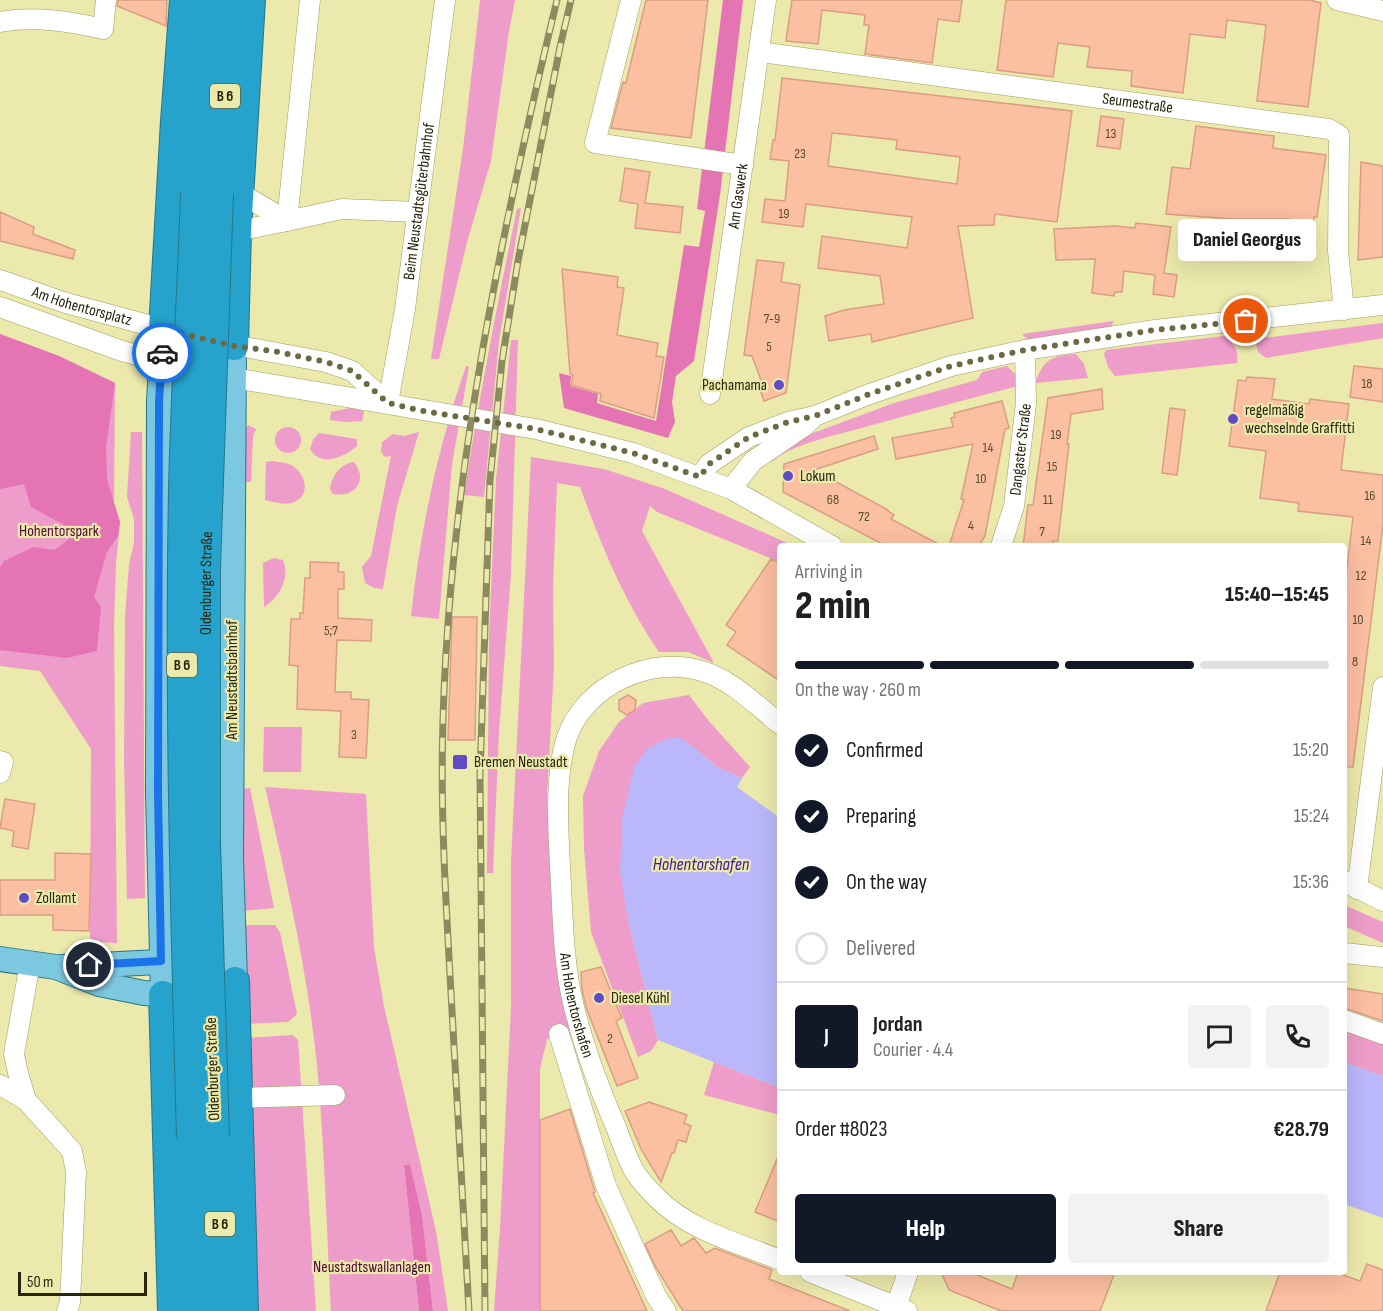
<!DOCTYPE html>
<meta charset="utf-8">
<style>
body{margin:0;font-family:"Sofia Sans Condensed",sans-serif;background:#f2f2f2;color:#202124;height:100vh;display:flex;flex-direction:column;font-size:22px;white-space:nowrap}
*{box-sizing:border-box;margin:0}
p{font-size:20px;color:#757577}
.icon{flex:none;width:33px;height:33px;fill:none;stroke:currentColor;stroke-width:2;stroke-linecap:round;stroke-linejoin:round}
.map{position:relative;flex:1;overflow:hidden}
.drawer{position:absolute;left:777px;top:543px;width:570px;height:732px;display:flex;flex-direction:column;background:#fff;border-radius:6px;box-shadow:0 6px 24px #0002}
.drawer>*{flex:none}
.scale{position:absolute;left:18px;bottom:15px;width:129px;box-sizing:border-box;padding-left:6px;border:3px solid #27260d;border-top:0;font-size:16px;line-height:21px;white-space:nowrap;color:#27260d;-webkit-text-stroke:4px #ebe9ab;paint-order:stroke}
.pin{position:absolute;display:grid;place-items:center;width:51px;height:51px;color:#fff;margin:-26px;border:3px solid #fff;border-radius:50%;box-shadow:0 2px 6px #0007}
.courier{position:absolute;display:grid;place-items:center;width:60px;height:60px;margin:-30px;border:4px solid #1a73e8;border-radius:50%;background:#fff;color:#222;box-shadow:0 2px 8px #0007}
.bubble{position:absolute;height:42px;border-radius:6px;background:#fff;box-shadow:0 6px 24px #0002;font-size:20px;font-weight:800;line-height:42px;text-align:center}
.head em{font-style:normal;font-weight:800}
.head div{display:flex;flex-direction:column-reverse}
.head{display:flex;align-items:center;justify-content:space-between;height:102px;padding:0 18px}
h1{font-size:39px;font-weight:800;line-height:45px}
.bar{display:grid;grid-template-columns:repeat(4,1fr);gap:9px 6px;align-content:center;height:72px;padding:0 18px}
.bar i{height:8px;border-radius:4px;background:#e0e0e0}
.bar .selected{background:#111827}
.bar p{grid-column:span 4}
.line{display:flex;align-items:center;gap:15px;padding:0 18px;border-top:2px solid #e0e0e0}
.line div{flex:1}
.round{display:grid;place-items:center;flex:none;width:63px;height:63px;border-radius:6px;background:#f2f2f2}
ol{padding:0 18px;list-style:none}
li{display:flex;align-items:center;gap:18px;height:66px}
li p{margin-inline-start:auto}
li .icon{padding:6px;border-radius:50%;background:#111827;color:#fff;stroke-width:4}
li:last-child{color:#757577}
li i{width:33px;height:33px;border:3px solid #e0e0e0;border-radius:50%}
.action{display:flex;gap:12px;margin-top:auto;padding:12px 18px}
.action a{flex:1;height:69px;border-radius:6px;background:#111827;color:#fff;font-size:24px;font-weight:800;line-height:69px;text-align:center}
.action a+a{background:#f2f2f2;color:#202124}
.map>svg:first-child{display:block}
.green{fill:#ee9cc9}
.forest{fill:#e574b5}
.water{fill:#bab7fa}
.building{fill:#fbbfa2;stroke:#d99e83;stroke-width:1.5;fill-rule:evenodd}
.lines{fill:none;stroke-linecap:round;stroke-linejoin:round}
.minor-casing{stroke:#a09d62;stroke-width:21}
.major-casing{stroke:#26778a;stroke-width:26}
.highway-casing{stroke:#26778a;stroke-width:30}
.minor{stroke:#fff;stroke-width:20}
.major{stroke:#7dc8e1;stroke-width:24}
.highway{stroke:#26a3cd;stroke-width:28}
.rail-casing{stroke:#8c8b5f;stroke-width:7}
.rail{stroke:#ebe9ab;stroke-width:4.5;stroke-dasharray:14;stroke-linecap:butt}
.highway-bridge-casing{stroke:#26778a;stroke-width:30;stroke-linecap:butt}
.highway-bridge{stroke:#26a3cd;stroke-width:28}
.done{stroke:#6c6a44;stroke-width:6;stroke-dasharray:0 10.8}
.route{stroke:#1a73e8;stroke-width:8}
.poi-dot{fill:#614bc4;stroke:#ebe9ab;stroke-width:2}
.labels{text-anchor:middle;dominant-baseline:central;stroke-width:4.5;stroke-linejoin:round;paint-order:stroke}
.number-label{font-size:14px;fill:#5c4c32}
.shield{fill:#ebe9ab;stroke:#62603c;stroke-width:1.5}
.shield-label{font-size:15px;font-weight:bold;fill:#27260d}
.street-label{font-size:16px;fill:#27260d;stroke:#ebe9ab}
.poi-label{font-size:16px;fill:#27260d;stroke:#ebe9ab;text-anchor:start}
.park-label{font-size:16px;fill:#4f0737;stroke:#ebe9ab}
.water-label{font-size:18px;font-style:italic;fill:#3d1497;stroke:#ebe9ab}
</style>
<div class="map">
<svg width="1383" height="1311" viewBox="0 0 1383 1311">
<rect width="100%" height="100%" fill="#ebe9ab"/>
<path class="green" d="M480,0H515L509,31L491,161L467,242L439,359H431L463,149Z
M521,208L499,341L484,497L464,495C479,399 497,304 517,209Z
M1114,321L1111,327L1028,340L1022,334Z
M1383,323V338L1266,358L1258,352L1255,339Z
M0,334L59,356L115,383L114,508L120,522L116,564L114,625L117,943L94,942L90,937L91,749L40,671L0,666Z
M1224,336C1234,344 1239,349 1237,363L1115,376L1108,367L1104,354L1106,350Z
M511,340H518L511,573L499,732L493,873H487L489,637L496,479Z
M1076,354L1084,364L1088,378L1035,383C1044,359 1051,356 1076,354Z
M466,366L469,367L452,464L439,619L411,616C420,531 438,447 466,366Z
M1007,366L1015,374L1018,386C967,399 916,413 865,427C834,436 797,442 771,462L767,457L805,436L894,403L977,380L982,372Z
M350,408L364,411L362,421L346,422L330,420L331,412Z
M248,425L256,429L253,436L251,482H243L245,430Z
M275 440a13 13 0 1 1 26 0a13 13 0 1 1-26 0Z
M131,432H142L145,898L127,899L124,760L125,617L129,564L134,543V519L127,497Z
M419,432L397,506L383,589L374,588L365,583L362,567L371,556L391,456L385,457L381,452L382,442L393,434L404,436Z
M319,433L357,439V446C344,457 321,468 310,449L313,440Z
M531,457L604,469L665,489L794,546H780V562L657,512L650,506L642,531L714,663L688,652H659C624,601 601,545 580,487L557,483L553,586L554,666L547,796L550,867L558,975L570,1030L547,1039L540,1069V1311H494L500,1228L511,1007V861Z
M272,461C278,462 285,462 291,465C305,472 312,495 294,502C286,506 274,502 265,500L266,462Z
M354,462C369,481 354,498 333,494L330,489C332,476 340,464 354,462Z
M274,558L283,560C290,578 280,597 264,607L263,563Z
M689,695L708,720L750,767L742,778L717,767L687,742L628,921L658,1040L651,1051L638,1057L591,932L584,848L583,796L599,751L619,722L643,703Z
M264,727H302L301,772H263Z
M265,787L366,794L374,948L384,1006L436,1231L448,1311H433L422,1215L410,1164L404,1165L419,1311H331C327,1237 325,1162 319,1088C311,986 288,886 265,787Z
M250,788L274,908L242,911L240,789Z
M1344,905L1383,922V943L1344,926Z
M246,925H275L280,932L297,1014L288,1022L246,1024Z
M1344,1028L1383,1044V1076L1344,1062Z
M293,1035L298,1040L316,1311H254L247,1038Z
M714,1062L780,1088V1115L704,1095Z"/>
<path class="forest" d="M723,0H743L720,195L694,361L676,376L672,402L675,422L668,438L564,408L559,373L571,376L570,386L598,394L597,403L656,421L684,245L699,247L705,211L697,209Z
M0,334L59,356L115,383L106,447L107,479L120,522L118,536L107,552L94,597L101,607L97,651L67,658L0,650V567L4,561L33,547L55,550L77,532L31,507L24,484L0,489Z
M410,1164L422,1215L433,1311H419L404,1165Z"/>
<path class="water" d="M679,737L687,742L717,767L742,778L737,787L780,818V1088L658,1040L628,921L620,871L622,817L634,767L648,748L666,739Z
M1344,1062L1383,1076V1218L1344,1204Z"/>
<path class="building" d="M118,0H167L166,26L117,6Z
M646,0H708L691,138L611,128L623,82L626,83Z
M792,0H962L959,22L938,19L932,63L865,54L869,25H864L865,15L822,10L818,44L786,41Z
M1006,0H1310L1321,3L1308,107L1257,101L1266,25L1227,20L1225,38L1190,34L1183,93L1131,86L1132,71L1087,67L1090,47L1058,43L1053,77L997,70Z
M782,78L1072,111L1057,222L995,214L994,225L958,226L973,318L872,342L871,334L829,341L825,316L844,310L884,304L880,276L818,268L822,236L907,248L912,217L806,204L803,227L762,222L765,199L785,201L789,161L770,159L773,140H775ZM832,133L897,140L896,149L960,157L957,184L828,166Z
M1101,116L1124,119L1120,149L1097,146Z
M1196,126L1274,136L1273,148L1326,155L1317,217H1314L1310,251L1286,249L1289,219H1232L1166,214L1172,167L1190,169Z
M1361,162L1383,166V257L1358,260Z
M625,168L650,172L645,203L683,207L680,233L635,228L638,204L620,201Z
M0,212L34,227L33,234L75,250L73,259L0,241Z
M1136,223L1171,227L1164,273L1177,275L1174,297L1153,294L1155,275L1124,271L1122,292H1115L1114,296L1092,293L1095,259L1056,260L1054,229L1114,226L1135,228Z
M757,260L784,263L781,282L800,285L786,393L764,401L757,381L761,380L752,356L744,355Z
M562,269L618,277L617,287L624,288L617,335L658,343L656,356L664,357L654,418L600,401L601,394L571,385L573,375L570,374Z
M1354,366L1383,369V402L1350,397Z
M1247,377L1275,379L1272,399L1309,404L1310,399L1349,404L1341,470L1383,475V524L1353,767H1344V592L1353,517L1298,511L1299,503L1260,498L1266,451L1229,446L1238,380L1246,381Z
M1102,389L1103,409L1071,414L1067,444H1069L1058,541H1053V546H1023L1028,505H1033L1048,398Z
M1002,401L1009,428L1005,429L985,536L979,546H949L964,500L961,499L973,444L896,459L892,438L953,427L951,418L955,417L954,413Z
M1170,408L1185,410L1177,475L1162,473Z
M874,436L878,449L814,470L888,510V511L894,515L891,519L942,546H886L783,492L784,464Z
M771,559L780,563V681L727,645L736,632L726,625Z
M310,562L339,563L338,572H344V589H338V618L372,620L371,641L337,640L335,692H351V699L369,700L366,758L339,757L341,711L297,709L298,666L289,665L291,619H300V613H303L305,578H310Z
M452,617H477L475,740H448Z
M628,695L636,700L635,710L627,715L619,710V700Z
M5,799L35,804L28,849L12,846L14,831L0,828Z
M55,853L91,854L89,931L53,930V915H0V880H55Z
M601,967L622,1018L616,1021L638,1078L617,1086L587,1010L582,990L581,972Z
M1344,988L1383,994V1021L1344,1008Z
M649,1102L687,1115L684,1123L691,1126L686,1142L678,1140L674,1153H672L661,1182L641,1149L625,1111Z
M570,1109L595,1192L593,1193L647,1311H540V1120Z
M780,1152V1222L755,1212Z
M671,1230L681,1246L694,1238L706,1253L715,1248L772,1270L769,1279L850,1311H683L655,1266L645,1244Z
M1367,1264L1383,1270V1311H1266L1280,1272H1335L1360,1281Z
M941,1272H978L977,1275L1012,1289L1018,1272H1115L1100,1311H1001L949,1290Z"/>
<g class="lines">
<g class="minor-casing">
<g id="minor">
<path d="M631,0L595,143L743,165"/>
<path d="M1337,0L1383,11"/>
<path d="M0,22C36,16 68,21 103,29L106,0"/>
<path id="s1" d="M760,52L1329,129L1339,135L1338,251L1344,310"/>
<path d="M240,193L287,221L342,209L418,212"/>
<path d="M225,230L237,231L287,221L310,0"/>
<path id="s2" d="M0,280L66,303L174,332"/>
<path d="M0,307L122,351L176,365"/>
<path d="M223,343L326,362L352,371L388,403"/>
<path d="M222,376L536,429L633,453L731,489L832,546"/>
<path id="s3" d="M710,394L766,0"/>
<path id="s4" d="M388,403L405,309L445,0"/>
<path d="M700,477L709,464L749,437L788,422L815,416L867,395L951,366L1025,350L1155,330L1383,305"/>
<path d="M731,489L753,461L803,427L812,419"/>
<path id="s5" d="M1001,546L1014,506L1026,403L1025,350"/>
<path id="s6" d="M780,724C756,705 732,680 702,671C651,655 585,685 567,737C553,779 559,841 561,885C563,925 564,968 574,1007C584,1048 599,1088 616,1127C621,1141 626,1155 633,1169C638,1178 648,1189 656,1197C688,1230 738,1243 780,1260"/>
<path d="M0,761L3,762L0,773"/>
<path d="M1344,881L1383,901"/>
<path d="M1357,889L1383,687"/>
<path d="M1344,953L1383,957"/>
<path d="M1344,1020L1383,1034"/>
<path d="M559,1034L606,1186L656,1296L666,1311"/>
<path d="M0,1085L26,1100L72,1151L76,1172L70,1302L67,1311"/>
<path d="M239,1098L335,1095"/>
<path d="M26,1100L18,1073L14,1054L30,963"/>
<path d="M810,1272L907,1311"/>
<path d="M896,1307L908,1272"/>
</g>
</g>
<g class="major-casing">
<path id="major" d="M234,346L231,858L235,981
M0,959L56,967L99,984L144,993L178,995
M62,967L177,961
M163,995L158,793L159,402L163,329"/>
</g>
<g class="highway-casing">
<path id="highway" d="M195,192L208,0
M219,193L231,0
M163,329L175,121L184,0
M234,346L237,231L251,0
M235,981L244,1311
M163,995L172,1311
M191,1137L197,1311
M215,1137L223,1274V1311"/>
</g>
<use href="#minor" class="minor"/>
<use href="#major" class="major"/>
<use href="#highway" class="highway"/>
<g class="rail-casing">
<path id="rail" d="M469,1311C463,1205 457,1099 451,993C446,902 440,811 443,720C450,477 500,237 557,0
M485,1311L480,774L490,480L502,361L518,261L560,47L571,0"/>
</g>
<use href="#rail" class="rail"/>
<g class="highway-bridge-casing">
<g id="highway-bridge">
<path d="M191,1137C185,922 179,707 183,491C185,392 192,292 195,192"/>
<path id="s7" d="M215,1137L206,842V567L219,193"/>
</g>
</g>
<use href="#highway-bridge" class="highway-bridge"/>
</g>
<g class="lines">
<path class="done" d="M162,353L163,329L234,346L273,351L326,362L352,371L388,403L423,411L536,429L633,453L700,477L709,464L749,437L788,422L815,416L867,395L951,366L1025,350L1155,330L1246,321"/>
<path class="route" d="M89,965L161,961L158,793L159,402L162,353"/>
</g>
<g class="poi-dot">
<circle cx="779" cy="385" r="6"/>
<circle cx="1233" cy="419" r="6"/>
<circle cx="788" cy="476" r="6"/>
<rect x="452" y="754" width="16" height="16" rx="3"/>
<circle cx="24" cy="898" r="6"/>
<circle cx="599" cy="998" r="6"/>
</g>
<g class="labels">
<g class="number-label">
<text x="1111" y="133">13</text>
<text x="800" y="153">23</text>
<text x="784" y="213">19</text>
<text x="772" y="318">7-9</text>
<text x="769" y="346">5</text>
<text x="1367" y="383">18</text>
<text x="1056" y="434">19</text>
<text x="988" y="447">14</text>
<text x="1052" y="466">15</text>
<text x="981" y="478">10</text>
<text x="1370" y="495">16</text>
<text x="833" y="499">68</text>
<text x="1048" y="499">11</text>
<text x="864" y="516">72</text>
<text x="971" y="525">4</text>
<text x="1042" y="531">7</text>
<text x="1366" y="540">14</text>
<text x="1361" y="575">12</text>
<text x="1358" y="619">10</text>
<text x="331" y="630">5;7</text>
<text x="1355" y="661">8</text>
<text x="354" y="734">3</text>
<text x="610" y="1038">2</text>
</g>
<g class="shield">
<rect x="210" y="84" width="30" height="24" rx="4.5"/>
<rect x="167" y="653" width="30" height="24" rx="4.5"/>
<rect x="205" y="1212" width="30" height="24" rx="4.5"/>
</g>
<g class="shield-label">
<text x="225" y="96">B 6</text>
<text x="182" y="665">B 6</text>
<text x="220" y="1224">B 6</text>
</g>
<g class="street-label">
<text stroke="none"><textPath href="#s1" startOffset="381">Seumestraße</textPath></text>
<text stroke="none"><textPath href="#s3" startOffset="200">Am Gaswerk</textPath></text>
<text stroke="none"><textPath href="#s4" startOffset="204">Beim Neustadtsgüterbahnhof</textPath></text>
<text stroke="none"><textPath href="#s2" startOffset="86">Am Hohentorsplatz</textPath></text>
<text stroke="none"><textPath href="#s5" startOffset="99">Dangaster Straße</textPath></text>
<text stroke="none"><textPath href="#s7" startOffset="554">Oldenburger Straße</textPath></text>
<text transform="translate(232 680) rotate(-90)">Am Neustadtsbahnhof</text>
<text stroke="none"><textPath href="#s6" startOffset="530">Am Hohentorshafen</textPath></text>
<text transform="translate(213 1069) rotate(-92)">Oldenburger Straße</text>
</g>
<g class="poi-label">
<text x="767" y="385" text-anchor="end">Pachamama</text>
<text x="1245" y="410">regelmäßig<tspan x="1245" dy="18">wechselnde Graffitti</tspan></text>
<text x="800" y="476">Lokum</text>
<text x="474" y="762">Bremen Neustadt</text>
<text x="36" y="898">Zollamt</text>
<text x="611" y="998">Diesel Kühl</text>
</g>
<g class="park-label">
<text x="59" y="531">Hohentorspark</text>
<text x="372" y="1267">Neustadtswallanlagen</text>
</g>
<g class="water-label">
<text x="701" y="864">Hohentorshafen</text>
</g>
</g>
</svg>
<div class="scale">50 m</div>
<div class="pin" style="left:1246px;top:321px;background:#ea580c"><svg class="icon" aria-label="bag" viewBox="0 0 24 24"><path d="M5 8h14l-1 12H6zM9 8a3 3 0 0 1 6 0"/></svg></div>
<div class="pin" style="left:89px;top:965px;background:#1f2937"><svg class="icon" aria-label="home" viewBox="0 0 24 24"><path d="M3 11l9-7 9 7M6 9v11h12V9"/></svg></div>
<div class="courier" style="left:162px;top:353px"><svg class="icon" aria-label="car" viewBox="0 0 24 24"><path d="M5 17H2v-5l4-1 3-4h7l3 4 3 1v5h-3M9 17h6M6 11h13"/><circle cx="7" cy="17" r="2"/><circle cx="17" cy="17" r="2"/></svg></div>
<div class="bubble" style="left:1178px;top:219px;width:138px">Daniel Georgus</div>
<section class="drawer">
<div class="head"><div><h1>2 min</h1><p>Arriving in</p></div><em>15:40–15:45</em></div>
<div class="bar"><i class="selected"></i><i class="selected"></i><i class="selected"></i><i></i><p>On the way · 260 m</p></div>
<ol>
<li><svg class="icon" aria-label="check" viewBox="0 0 24 24"><path d="M5 12l5 5 9-10"/></svg>Confirmed<p>15:20</p></li>
<li><svg class="icon" aria-label="check" viewBox="0 0 24 24"><path d="M5 12l5 5 9-10"/></svg>Preparing<p>15:24</p></li>
<li><svg class="icon" aria-label="check" viewBox="0 0 24 24"><path d="M5 12l5 5 9-10"/></svg>On the way<p>15:36</p></li>
<li><i></i>Delivered</li>
</ol>
<div class="line" style="height:108px"><b class="round" style="background:#111827;color:#fff">J</b><div><b>Jordan</b><p>Courier · 4.4</p></div><a class="round"><svg class="icon" aria-label="chat" viewBox="0 0 24 24"><path d="M4 5h16v11H9l-5 4z"/></svg></a><a class="round"><svg class="icon" aria-label="phone" viewBox="0 0 24 24"><path d="M5 4h4l2 5-3 2q2 4 5 5l2-3 5 2v4C11 20 4 13 5 4z"/></svg></a></div>
<div class="line" style="height:78px"><div>Order #8023</div><b>€28.79</b></div>
<div class="action"><a>Help</a><a>Share</a></div>
</section>
</div>
